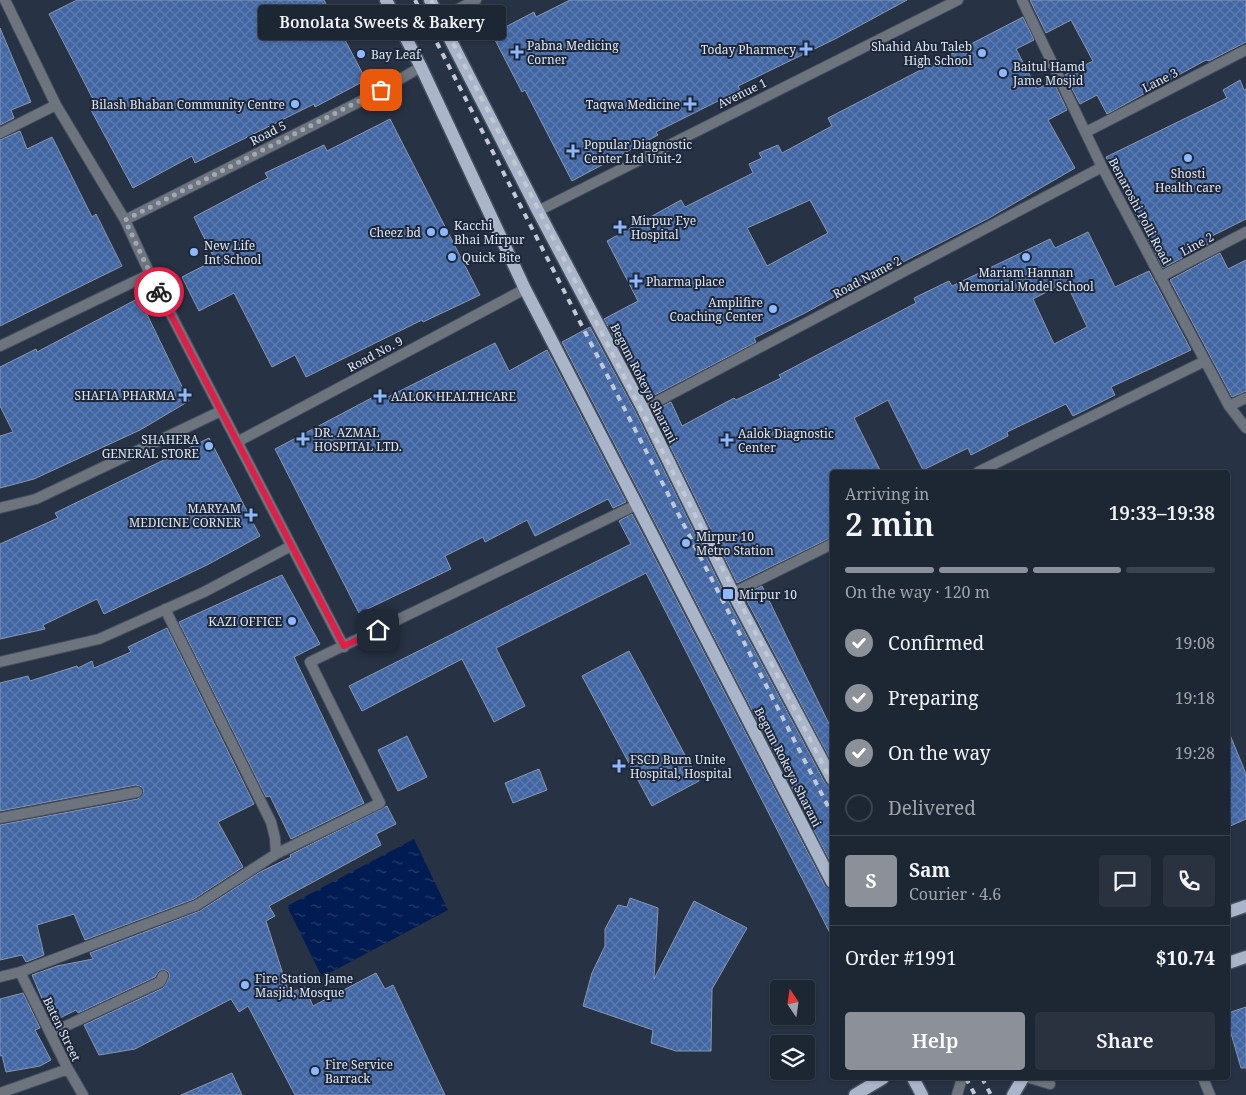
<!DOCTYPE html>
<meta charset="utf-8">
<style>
body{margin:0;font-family:"Noto Serif",serif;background:#2a323f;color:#f1f3f6;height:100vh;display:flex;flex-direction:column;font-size:19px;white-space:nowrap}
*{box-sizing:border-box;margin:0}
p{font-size:16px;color:#a0a5ac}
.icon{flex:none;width:28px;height:28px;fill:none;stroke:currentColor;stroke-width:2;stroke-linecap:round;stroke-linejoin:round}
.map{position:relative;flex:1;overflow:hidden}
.details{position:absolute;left:830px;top:470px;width:400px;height:610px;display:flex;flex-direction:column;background:#1d2633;border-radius:5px;box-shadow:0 1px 4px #0004,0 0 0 1px #3b434e}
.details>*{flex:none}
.needle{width:32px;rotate:347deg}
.buttons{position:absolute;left:770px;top:980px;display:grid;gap:10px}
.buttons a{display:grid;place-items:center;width:45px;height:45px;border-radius:5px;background:#1d2633;box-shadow:0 1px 4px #0004,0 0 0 1px #3b434e;font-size:25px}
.pin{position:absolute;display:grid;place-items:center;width:42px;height:42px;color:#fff;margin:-21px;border-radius:10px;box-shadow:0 2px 8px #0006}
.courier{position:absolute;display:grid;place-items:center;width:50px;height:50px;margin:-25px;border:4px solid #e11d48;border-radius:50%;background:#fff;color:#222;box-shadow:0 1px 6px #0007}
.bubble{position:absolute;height:35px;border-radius:5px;background:#1d2633;box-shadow:0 1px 4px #0004,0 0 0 1px #3b434e;font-size:16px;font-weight:600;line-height:35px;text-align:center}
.summary em{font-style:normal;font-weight:600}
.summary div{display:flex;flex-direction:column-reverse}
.summary{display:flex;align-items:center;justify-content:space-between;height:85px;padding:0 15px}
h1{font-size:32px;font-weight:600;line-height:38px}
.bar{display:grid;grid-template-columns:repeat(4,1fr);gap:8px 5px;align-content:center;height:60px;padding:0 15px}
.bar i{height:6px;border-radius:4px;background:#3b434e}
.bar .selected{background:#8c9099}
.bar p{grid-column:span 4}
.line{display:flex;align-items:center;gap:12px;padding:0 15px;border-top:1px solid #3b434e}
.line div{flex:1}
.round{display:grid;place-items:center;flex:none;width:52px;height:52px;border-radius:5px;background:#2a323f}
ol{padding:0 15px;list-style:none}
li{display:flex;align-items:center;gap:15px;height:55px}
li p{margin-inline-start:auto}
li .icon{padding:5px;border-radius:50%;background:#8c9099;color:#fff;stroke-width:4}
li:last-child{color:#a0a5ac}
li i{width:28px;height:28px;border:2px solid #3b434e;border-radius:50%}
.action{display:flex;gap:10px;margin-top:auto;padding:10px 15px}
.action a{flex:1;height:58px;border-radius:5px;background:#8c9099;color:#fff;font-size:20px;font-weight:600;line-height:58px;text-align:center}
.action a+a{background:#2a323f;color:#f1f3f6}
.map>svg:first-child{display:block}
.water{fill:url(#water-ripples)}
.building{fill:url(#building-cross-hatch);stroke:#8996ac;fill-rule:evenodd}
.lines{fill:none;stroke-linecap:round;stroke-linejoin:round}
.street-casing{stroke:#444f60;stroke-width:12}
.primary-casing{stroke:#444f60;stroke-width:15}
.street{stroke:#6e747d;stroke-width:10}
.primary{stroke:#aab5c9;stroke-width:12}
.rail{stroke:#c1c9d6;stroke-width:4;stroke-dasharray:6 6;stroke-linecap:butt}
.done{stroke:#9fa8b6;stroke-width:5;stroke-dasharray:0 9}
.route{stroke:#e11d48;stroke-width:6}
.poi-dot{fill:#8fb8fd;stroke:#1e283a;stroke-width:2}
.labels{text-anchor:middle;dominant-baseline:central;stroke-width:4;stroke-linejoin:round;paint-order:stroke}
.poi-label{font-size:12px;fill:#dfe7f3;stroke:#1e283a;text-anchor:start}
.street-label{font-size:12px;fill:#dfe7f3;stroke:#1e283a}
</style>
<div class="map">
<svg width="1246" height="1095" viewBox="0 0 1246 1095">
<defs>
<pattern id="water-ripples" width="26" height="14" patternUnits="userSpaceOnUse" patternTransform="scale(1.25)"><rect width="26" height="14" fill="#001c52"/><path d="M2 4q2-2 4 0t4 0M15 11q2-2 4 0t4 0" fill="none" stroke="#253d6b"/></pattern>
<pattern id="building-cross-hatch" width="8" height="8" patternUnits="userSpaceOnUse" patternTransform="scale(1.25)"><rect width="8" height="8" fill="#4166a3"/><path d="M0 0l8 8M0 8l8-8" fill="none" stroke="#5c7cb0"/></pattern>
</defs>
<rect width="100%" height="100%" fill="#273244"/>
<path class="water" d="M414,839L448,910L322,977L287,906Z"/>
<path class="building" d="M77,0H324L366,80L315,107L314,104L195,163L192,156L133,188L91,110L97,107L49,14Z
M570,0H907L835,39L738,86L740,90L656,132L658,135L572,181L525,90L522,92L492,34L534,12L536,17Z
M1030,0H1246V42L1209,61L1206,60L1107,114L1097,95L1080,104L1065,75L1093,61L1071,20L1046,33Z
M1023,17L1034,40L1016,49L1037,89L1053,81L1067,110L1048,120L1075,168L989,218L903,262L902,259L805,313L754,338L756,342L647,399L604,319L638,301L607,241L681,200L685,207L753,173L749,164L762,158L759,153L778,145L782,153L832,126L828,118ZM810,200L828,233L767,266L747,228Z
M0,28L31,102L11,110L14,118L0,125Z
M1240,80L1244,90L1246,89V219L1212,236L1214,241L1163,268L1106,157L1227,98L1223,90Z
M390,119L480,295L423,322L422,320L306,377L295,355L272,367L234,293L199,311L182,277L215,260L194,217L268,178L265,173L324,145L327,151Z
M20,131L27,149L52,137L92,217L96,214L122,266L0,326V140Z
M1088,232L1115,287L1149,271L1191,350L1111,387L1115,395L1073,416L1066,404L1007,432L1008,436L971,455L968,448L923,470L888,400L854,418L881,472H832V537L737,583L653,411L671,402L682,426L734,398L736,400L781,378L779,375L916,303L914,298L949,281L952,286L1050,239L1055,248ZM1066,282L1087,327L1054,344L1033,299Z
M1220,253L1228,269L1246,260V391L1232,397L1170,280Z
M139,298L189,401L140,430L34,479L0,488V436L13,432L0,406V367L36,349L37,352Z
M590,327L636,413L726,597L825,783L832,787V865L562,342Z
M495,343L509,371L547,350L626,502L613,508L608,499L535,536L527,520L485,542L483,537L445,556L451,569L359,613L275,449L381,393L384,399Z
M209,438L260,536L207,565L104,614L97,599L43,625L45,629L0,639V544L58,518L55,513Z
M632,514L825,886L832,890V937L646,573L496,648L525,706L494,722L462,659L362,711L349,686L631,544L619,521Z
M282,575L320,644L294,657L364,803L291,839L270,796L266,797L179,622Z
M762,586L832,730V763L744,595Z
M167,628L254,804L218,822L243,867L194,899L85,940L74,914L37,925L44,955L26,962L22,955L0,960V825L138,799L144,791L142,787L136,785L0,811V683L28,676L30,681L77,666L78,668L92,661L94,668L131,652L128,647Z
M629,651L699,781L652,806L582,676Z
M1228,730L1246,774V819L1228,827Z
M407,736L427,777L398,791L378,750Z
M539,769L547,790L513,803L505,783Z
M387,806L396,824L376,834L381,845L269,906L275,916L266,921L289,993L305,987L313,1006L376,973L385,989L393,985L445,1095H295L248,1006L239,1012L231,999L135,1049L99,1055L84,1025L163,988L170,976L168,972L163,969L159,971L155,977L78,1013L76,1010L52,1022L32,975L57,966L93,959L90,953L200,911L260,872L291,857L290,855Z
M630,898L658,908L654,979L694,901L747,928L712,989L711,1051H676L651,1043L653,1030L583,1006L592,973L605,946V929L618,905L627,907Z
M23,993L40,1028L35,1030L51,1060L40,1066L6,1072L2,1055L0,1056V999Z
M1246,1007V1068H1241L1228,1023V1013Z
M232,1073L242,1095H181Z"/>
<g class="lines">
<g class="street-casing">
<path id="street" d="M5,0L56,105L125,220L150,274L344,647
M1022,0L1102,167L1229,406L1246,428
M440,18L476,0
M1086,132L1246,50
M0,133L56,105
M538,211L958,0
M125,220L367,98L421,67
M1160,277L1246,232
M0,346L150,274
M1229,406L1246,398
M643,409L1102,167
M237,442L525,289
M978,472L1205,361
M0,508L36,499L221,411
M733,593L832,544
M0,662L99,639L204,592L291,546
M0,818L137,792
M276,854L380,803L310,662L638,504
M20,972L68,1069L83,1095
M0,977L20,972L197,905L276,854L275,838L271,822L165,609
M51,1033L160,982L163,976
M1030,1078L1050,1084
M1203,1078L1210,1095
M0,1093L68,1069
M957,1095L962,1078"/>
</g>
<g class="primary-casing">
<path id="primary" d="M386,0L421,67L525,289L832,882
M430,0L538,211L643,409L733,593L832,779
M1228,912L1246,906
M1228,963L1246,957
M913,1078L922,1095
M855,1095L883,1078
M1013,1095L1023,1078"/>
</g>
<use href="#street" class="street"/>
<use href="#primary" class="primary"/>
<path class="rail" d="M415,0L832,814
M431,0L832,782
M966,1078L975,1095
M982,1078L991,1095"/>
</g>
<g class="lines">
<path class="done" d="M159,292L125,220L381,90"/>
<path class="route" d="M159,292L344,646L378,630"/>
</g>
<g class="poi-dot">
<path d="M803.5 41.5h5v5h5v5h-5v5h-5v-5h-5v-5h5z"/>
<path d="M514.5 44.5h5v5h5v5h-5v5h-5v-5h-5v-5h5z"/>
<circle cx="982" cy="53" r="5"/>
<circle cx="361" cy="54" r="5"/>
<circle cx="1003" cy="73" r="5"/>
<circle cx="295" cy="104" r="5"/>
<path d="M687.5 96.5h5v5h5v5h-5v5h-5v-5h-5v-5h5z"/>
<path d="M570.5 143.5h5v5h5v5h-5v5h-5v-5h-5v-5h5z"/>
<circle cx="1188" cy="158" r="5"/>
<path d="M617.5 219.5h5v5h5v5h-5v5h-5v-5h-5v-5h5z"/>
<circle cx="431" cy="232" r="5"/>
<circle cx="444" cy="232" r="5"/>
<circle cx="194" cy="252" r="5"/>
<circle cx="452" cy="257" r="5"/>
<circle cx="1026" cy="257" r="5"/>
<path d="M633.5 273.5h5v5h5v5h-5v5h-5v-5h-5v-5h5z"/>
<circle cx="773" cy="309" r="5"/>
<path d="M182.5 387.5h5v5h5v5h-5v5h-5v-5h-5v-5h5z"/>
<path d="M377.5 388.5h5v5h5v5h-5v5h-5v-5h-5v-5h5z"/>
<path d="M300.5 431.5h5v5h5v5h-5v5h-5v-5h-5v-5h5z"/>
<path d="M724.5 432.5h5v5h5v5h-5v5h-5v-5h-5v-5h5z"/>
<circle cx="209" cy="446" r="5"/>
<path d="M248.5 507.5h5v5h5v5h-5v5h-5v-5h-5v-5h5z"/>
<circle cx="686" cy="543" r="5"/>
<rect x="722" y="588" width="12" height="12" rx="2.5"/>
<circle cx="292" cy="621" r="5"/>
<path d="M616.5 758.5h5v5h5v5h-5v5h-5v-5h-5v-5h5z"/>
<circle cx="245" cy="985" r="5"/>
<circle cx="315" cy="1071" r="5"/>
</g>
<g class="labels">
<g class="poi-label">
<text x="527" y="45">Pabna Medicing<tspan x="527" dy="14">Corner</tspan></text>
<text x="972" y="46" text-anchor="end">Shahid Abu Taleb<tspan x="972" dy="14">High School</tspan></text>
<text x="796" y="49" text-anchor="end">Today Pharmecy</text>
<text x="371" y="54">Bay Leaf</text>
<text x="1013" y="66">Baitul Hamd<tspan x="1013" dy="14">Jame Mosjid</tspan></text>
<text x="285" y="104" text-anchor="end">Bilash Bhaban Community Centre</text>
<text x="680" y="104" text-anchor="end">Taqwa Medicine</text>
<text x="584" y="144">Popular Diagnostic<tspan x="584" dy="14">Center Ltd Unit-2</tspan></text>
<text x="1188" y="173" text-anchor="middle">Shosti<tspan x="1188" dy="14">Health care</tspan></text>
<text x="631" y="220">Mirpur Eye<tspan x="631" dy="14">Hospital</tspan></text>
<text x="454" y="225">Kacchi<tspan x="454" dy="14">Bhai Mirpur</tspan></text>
<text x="421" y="232" text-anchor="end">Cheez bd</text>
<text x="204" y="245">New Life<tspan x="204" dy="14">Int School</tspan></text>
<text x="462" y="257">Quick Bite</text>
<text x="1026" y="272" text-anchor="middle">Mariam Hannan<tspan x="1026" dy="14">Memorial Model School</tspan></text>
<text x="646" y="281">Pharma place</text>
<text x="763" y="302" text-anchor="end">Amplifire<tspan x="763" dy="14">Coaching Center</tspan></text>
<text x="175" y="395" text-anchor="end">SHAFIA PHARMA</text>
<text x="391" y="396">AALOK HEALTHCARE</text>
<text x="314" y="432">DR. AZMAL<tspan x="314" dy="14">HOSPITAL LTD.</tspan></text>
<text x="738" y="433">Aalok Diagnostic<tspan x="738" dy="14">Center</tspan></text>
<text x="199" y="439" text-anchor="end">SHAHERA<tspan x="199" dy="14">GENERAL STORE</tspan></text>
<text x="241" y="508" text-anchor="end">MARYAM<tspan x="241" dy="14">MEDICINE CORNER</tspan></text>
<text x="696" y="536">Mirpur 10<tspan x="696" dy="14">Metro Station</tspan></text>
<text x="739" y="594">Mirpur 10</text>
<text x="282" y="621" text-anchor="end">KAZI OFFICE</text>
<text x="630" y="759">FSCD Burn Unite<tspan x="630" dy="14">Hospital, Hospital</tspan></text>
<text x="255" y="978">Fire Station Jame<tspan x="255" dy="14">Masjid, Mosque</tspan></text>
<text x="325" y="1064">Fire Service<tspan x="325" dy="14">Barrack</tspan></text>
</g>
<g class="street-label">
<text transform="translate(1160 80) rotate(-27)">Lane 3</text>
<text transform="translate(742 93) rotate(-26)">Avenue 1</text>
<text transform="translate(268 133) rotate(-27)">Road 5</text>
<text transform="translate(1140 211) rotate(62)">Benaroshi Polli Road</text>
<text transform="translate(1197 244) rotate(-28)">Line 2</text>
<text transform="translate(867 277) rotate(-28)">Road Name 2</text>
<text transform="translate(375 354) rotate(-28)">Road No. 9</text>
<text transform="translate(644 383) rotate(63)">Begum Rokeya Sharani</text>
<text transform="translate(788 767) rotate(63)">Begum Rokeya Sharani</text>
<text transform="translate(62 1029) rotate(64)">Baten Street</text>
</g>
</g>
</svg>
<div class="buttons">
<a><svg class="needle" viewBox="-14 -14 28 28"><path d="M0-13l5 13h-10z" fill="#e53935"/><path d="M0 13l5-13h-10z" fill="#a0a5ac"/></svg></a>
<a><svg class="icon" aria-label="layers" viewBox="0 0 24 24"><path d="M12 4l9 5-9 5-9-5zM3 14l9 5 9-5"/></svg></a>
</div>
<div class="pin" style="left:381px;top:90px;background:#ea580c"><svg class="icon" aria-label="bag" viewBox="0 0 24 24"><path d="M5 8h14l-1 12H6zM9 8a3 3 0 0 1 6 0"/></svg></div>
<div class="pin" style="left:378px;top:630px;background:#1f2937"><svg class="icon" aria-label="home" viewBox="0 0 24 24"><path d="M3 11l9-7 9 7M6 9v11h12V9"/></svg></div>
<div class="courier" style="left:159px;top:292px"><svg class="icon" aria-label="bike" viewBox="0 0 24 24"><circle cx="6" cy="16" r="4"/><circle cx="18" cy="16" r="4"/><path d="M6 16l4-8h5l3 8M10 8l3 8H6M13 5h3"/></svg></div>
<div class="bubble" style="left:258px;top:5px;width:248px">Bonolata Sweets &amp; Bakery</div>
<section class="details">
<div class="summary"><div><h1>2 min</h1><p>Arriving in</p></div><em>19:33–19:38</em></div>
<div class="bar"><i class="selected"></i><i class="selected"></i><i class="selected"></i><i></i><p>On the way · 120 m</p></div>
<ol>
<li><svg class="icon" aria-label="check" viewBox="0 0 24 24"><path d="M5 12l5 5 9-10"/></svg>Confirmed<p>19:08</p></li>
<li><svg class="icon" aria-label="check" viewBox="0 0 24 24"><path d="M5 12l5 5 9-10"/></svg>Preparing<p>19:18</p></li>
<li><svg class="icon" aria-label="check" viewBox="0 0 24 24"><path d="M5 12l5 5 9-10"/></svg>On the way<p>19:28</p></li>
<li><i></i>Delivered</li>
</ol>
<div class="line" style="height:90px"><b class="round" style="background:#8c9099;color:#fff">S</b><div><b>Sam</b><p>Courier · 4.6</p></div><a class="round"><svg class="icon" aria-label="chat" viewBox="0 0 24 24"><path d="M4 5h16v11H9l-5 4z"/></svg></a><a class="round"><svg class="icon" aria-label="phone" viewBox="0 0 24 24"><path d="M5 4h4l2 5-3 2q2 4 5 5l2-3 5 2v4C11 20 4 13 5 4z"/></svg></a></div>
<div class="line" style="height:65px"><div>Order #1991</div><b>$10.74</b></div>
<div class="action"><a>Help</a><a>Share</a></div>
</section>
</div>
